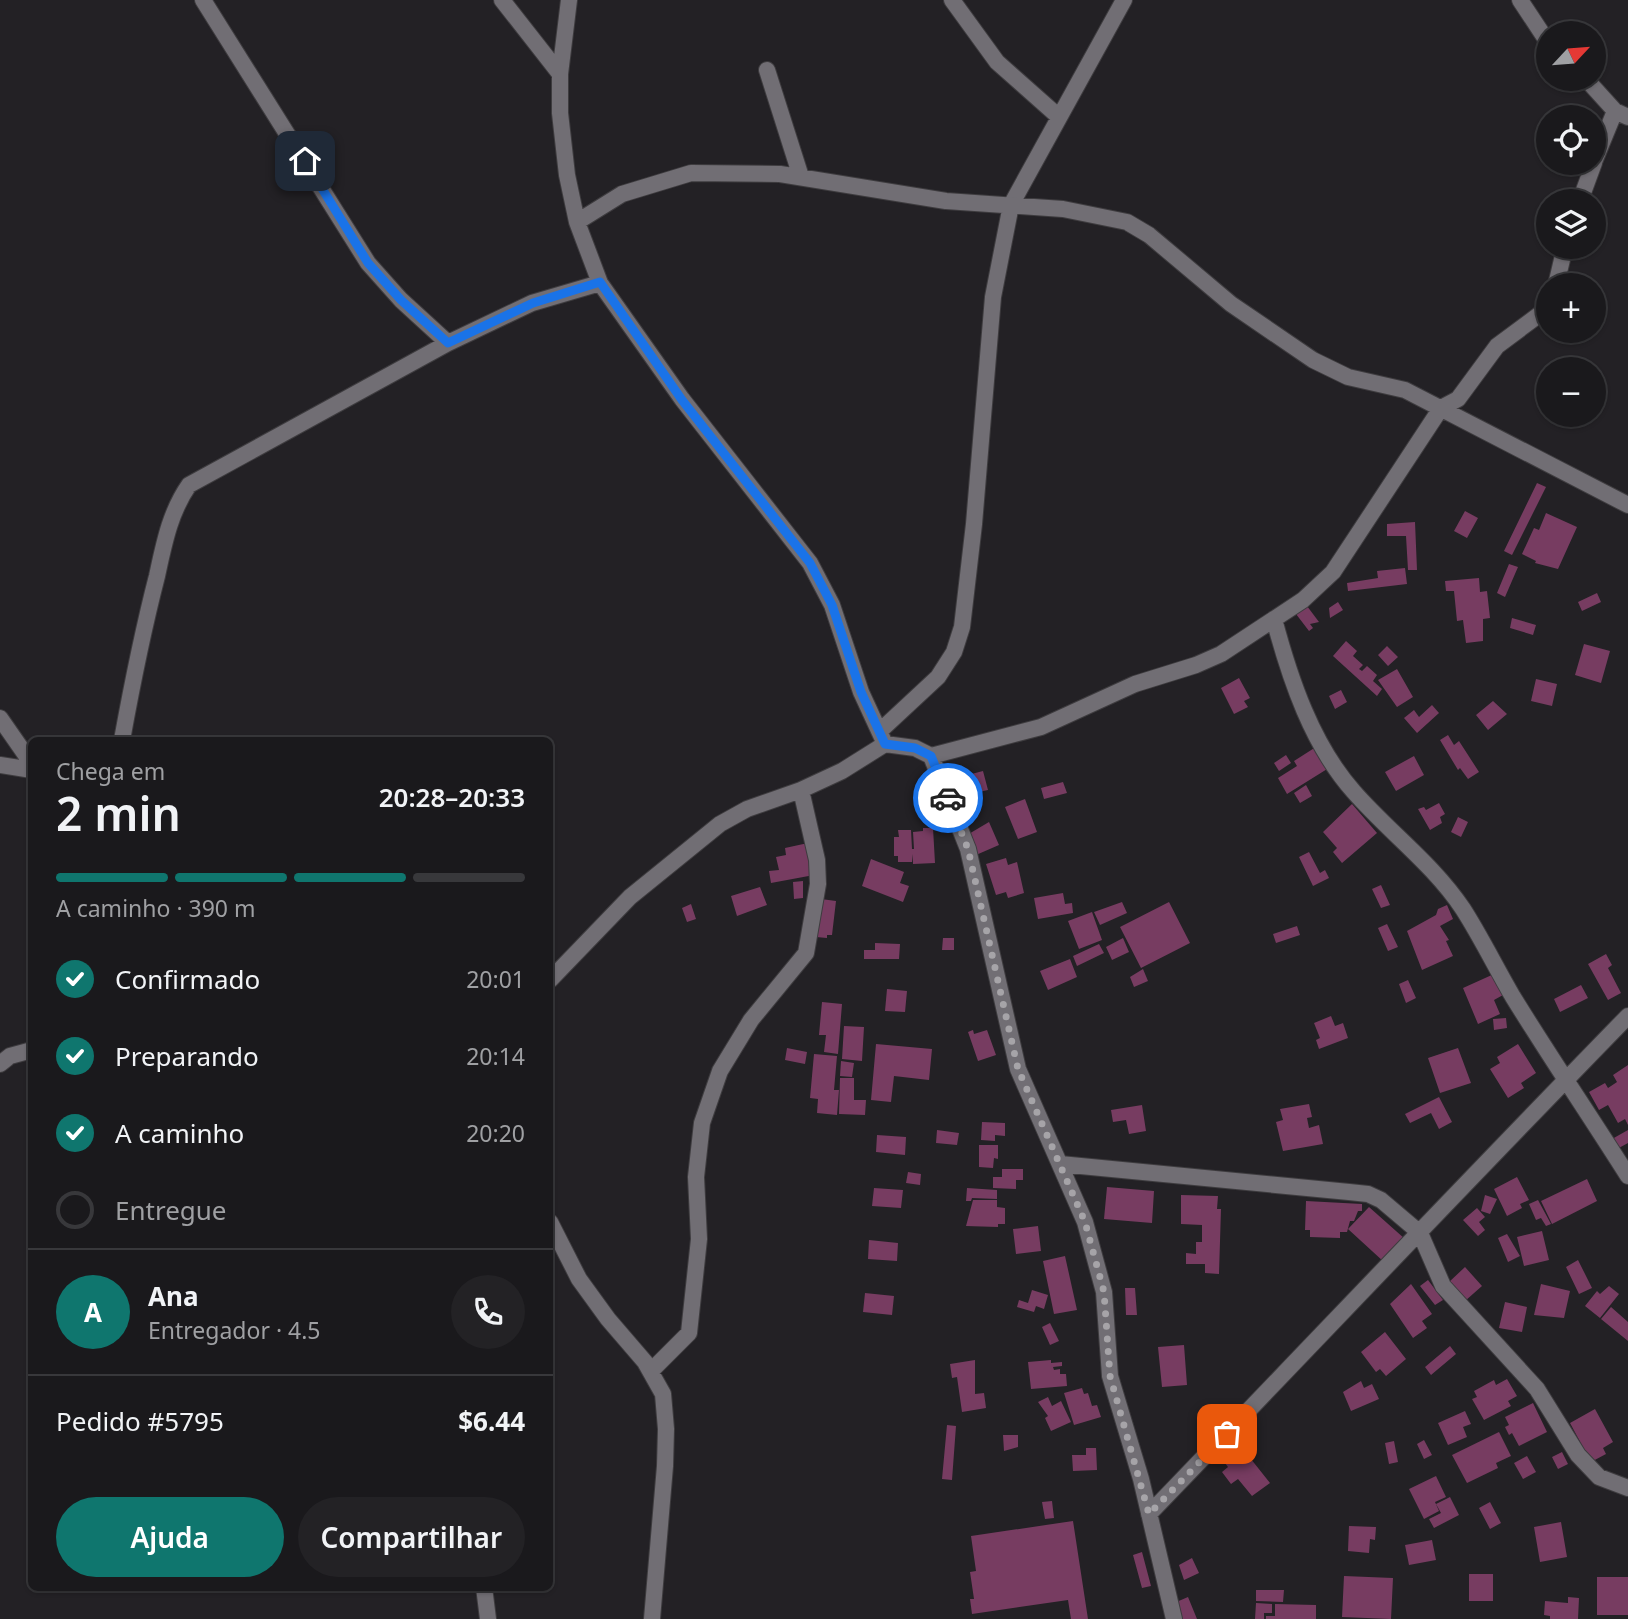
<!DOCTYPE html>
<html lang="pt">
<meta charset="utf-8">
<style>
body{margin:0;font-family:"Noto Sans",sans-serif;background:#232225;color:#f1f3f6;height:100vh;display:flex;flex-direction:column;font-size:26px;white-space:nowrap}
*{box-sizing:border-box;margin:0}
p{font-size:23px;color:#9fa0a3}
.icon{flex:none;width:38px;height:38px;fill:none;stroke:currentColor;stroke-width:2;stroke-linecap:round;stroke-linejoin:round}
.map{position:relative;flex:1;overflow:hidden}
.side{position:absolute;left:28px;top:737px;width:525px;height:854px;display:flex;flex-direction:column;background:#1a191c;border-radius:10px;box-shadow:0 2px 5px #0004,0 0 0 2px #38383b}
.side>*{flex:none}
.needle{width:46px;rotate:64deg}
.controls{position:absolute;left:1536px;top:21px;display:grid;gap:14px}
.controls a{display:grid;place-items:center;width:70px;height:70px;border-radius:50%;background:#1a191c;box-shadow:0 2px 5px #0004,0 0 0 2px #38383b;font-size:35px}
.pin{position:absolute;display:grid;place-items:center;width:60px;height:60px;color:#fff;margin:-30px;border-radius:14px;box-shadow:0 4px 10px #0006}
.courier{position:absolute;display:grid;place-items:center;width:70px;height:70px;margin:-35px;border:5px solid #1a73e8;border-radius:50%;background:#fff;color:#222;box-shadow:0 2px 9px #0007}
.overview em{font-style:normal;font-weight:600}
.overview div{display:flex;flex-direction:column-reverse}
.overview{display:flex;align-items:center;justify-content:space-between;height:119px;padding:0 28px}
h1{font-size:46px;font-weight:600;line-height:52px}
.bar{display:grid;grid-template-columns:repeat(4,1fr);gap:10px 7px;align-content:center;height:84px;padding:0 28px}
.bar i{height:9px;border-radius:5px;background:#38383b}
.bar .selected{background:#0f766e}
.bar p{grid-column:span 4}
.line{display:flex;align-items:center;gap:18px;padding:0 28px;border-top:2px solid #38383b}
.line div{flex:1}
.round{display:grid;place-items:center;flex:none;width:74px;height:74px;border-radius:37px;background:#232225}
ol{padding:0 28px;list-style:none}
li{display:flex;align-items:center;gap:21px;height:77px}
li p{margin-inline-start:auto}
li .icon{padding:7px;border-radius:50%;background:#0f766e;color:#fff;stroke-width:4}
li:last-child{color:#9fa0a3}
li i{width:38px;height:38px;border:4px solid #38383b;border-radius:50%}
.action{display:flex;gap:14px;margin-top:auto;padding:14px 28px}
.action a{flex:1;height:80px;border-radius:42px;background:#0f766e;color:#fff;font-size:28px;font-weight:600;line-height:80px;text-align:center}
.action a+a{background:#232225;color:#f1f3f6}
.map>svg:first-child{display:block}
.building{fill:#773c61}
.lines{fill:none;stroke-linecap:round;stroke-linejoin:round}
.minor-casing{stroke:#3e3c3f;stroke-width:18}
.minor{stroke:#716e74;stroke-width:16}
.done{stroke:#a6a4a8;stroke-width:7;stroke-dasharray:0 12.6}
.route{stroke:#1a73e8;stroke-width:9}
</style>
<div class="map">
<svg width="1628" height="1619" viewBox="0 0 1628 1619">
<rect width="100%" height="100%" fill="#232125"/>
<path class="building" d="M1537,483L1546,487L1512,555L1504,551Z
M1465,511L1478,518L1467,538L1454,531Z
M1546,513L1577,527L1558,569L1535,563L1536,561L1522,554L1534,528L1539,530Z
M1415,522L1417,570H1408L1406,536H1387V524Z
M1509,564L1518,567L1505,597L1497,593Z
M1405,568L1407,584L1348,591L1347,583L1378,578L1377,571Z
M1479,578L1480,592L1487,591L1490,618L1483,619V641L1466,643L1463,620L1457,621L1454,591H1446L1445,581Z
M1597,593L1601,602L1582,611L1578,602Z
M1338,602L1343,610L1330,618L1329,608Z
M1307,606L1319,622L1310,624L1313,628L1309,631L1296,614Z
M1512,618L1536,625L1533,635L1510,628Z
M1346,641L1357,651L1353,656L1363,665L1359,669L1362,671L1367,666L1377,675L1373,681L1382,689L1377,696L1333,656Z
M1584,644L1610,651L1601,683L1575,675Z
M1387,646L1398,657L1388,666L1378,655Z
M1397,669L1413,697L1397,707L1378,680Z
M1239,678L1250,698L1244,701L1248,707L1234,714L1221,688Z
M1536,679L1557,684L1552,706L1531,701Z
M1341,690L1347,702L1335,709L1329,696Z
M1493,701L1507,714L1488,730L1476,715Z
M1432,705L1439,713L1417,733L1404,718L1414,710L1419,717Z
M1448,735L1454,745L1459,741L1479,772L1468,779L1460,768L1458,770L1440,740Z
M1319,745L1332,766L1287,794L1278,778L1297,766L1294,761Z
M1286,755L1291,763L1279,771L1274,763Z
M1414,756L1424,775L1396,791L1385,772Z
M983,771L988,790L965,795L960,777Z
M1063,782L1067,793L1044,799L1041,788Z
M1306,785L1312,796L1300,803L1294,793Z
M1025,799L1037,832L1018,839L1005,807Z
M1439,803L1445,814L1440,817L1442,823L1430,830L1418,809L1424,807L1426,810Z
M1352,804L1377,833L1342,863L1333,852L1337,848L1323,832Z
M1458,817L1468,822L1461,837L1451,832Z
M989,822L999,845L976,855L967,835Z
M923,828H933L935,863L913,864V854L912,862H898V856H894V837H899L898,830H911L912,849H914L913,832L923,831Z
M808,843L814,875L771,883L769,871L779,870L776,857L786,855L785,848Z
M1309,852L1320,873L1325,870L1329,878L1313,886L1299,857Z
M1006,858L1008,865L1017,862L1024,893L1008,898L1006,892L996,895L986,864Z
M871,859L904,872L900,883L909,886L903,902L862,886Z
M803,881V898L794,899L793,882Z
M1381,885L1390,905L1381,908L1372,889Z
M760,887L767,905L737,916L731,896Z
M1063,893L1065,904L1072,903L1073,913L1038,919L1034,898Z
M821,899L836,901L832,935H827V938L816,937Z
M1122,902L1127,913L1100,925L1094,912Z
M1169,902L1190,943L1141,968L1120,927Z
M691,904L696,919L687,922L682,908Z
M1447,905L1453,919L1440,926L1449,940L1446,941L1453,956L1422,970L1407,931L1436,915L1438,909Z
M1092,912L1102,940L1079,949L1068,921Z
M1387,924L1398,947L1388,951L1378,928Z
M1297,926L1300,935L1276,943L1273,934Z
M943,938H954V950H942Z
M1123,938L1129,952L1112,960L1106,947Z
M875,943L900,944L899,959H864V950H875Z
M1099,944L1104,953L1077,966L1073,956Z
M1606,954L1612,965L1608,968L1621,993L1608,1000L1588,964Z
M1070,959L1077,977L1048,990L1040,971Z
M1143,969L1148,981L1134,987L1130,977Z
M1494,974L1503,995L1494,1000L1500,1014L1478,1024L1463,988Z
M1408,980L1416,998L1406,1003L1399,984Z
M1581,985L1588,998L1560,1012L1554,999Z
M887,989L907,991L905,1012L885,1011Z
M822,1002L842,1004L838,1054L824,1052L826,1035H819Z
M1331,1016L1335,1026L1343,1023L1348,1038L1319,1049L1316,1040L1320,1038L1314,1023Z
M1506,1018L1507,1028L1494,1030L1493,1019Z
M844,1026L864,1027L862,1061L842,1059Z
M973,1030L974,1034L987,1030L996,1055L978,1061L968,1032Z
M876,1044L932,1049L929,1080L894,1076L891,1102L871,1100Z
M1518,1044L1536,1073L1521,1083L1524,1088L1508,1098L1490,1069L1500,1063L1497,1057Z
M787,1048L807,1052L805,1064L785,1060Z
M1458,1048L1471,1083L1440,1093L1428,1058Z
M814,1054L837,1056L834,1090H839L837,1115L817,1113L818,1099L810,1098Z
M841,1061L854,1063L852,1077L840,1076Z
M1628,1065V1125L1625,1119L1618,1123L1608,1105L1599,1110L1589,1092L1605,1083L1608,1088L1617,1082L1613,1075Z
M840,1078H854V1100H866L865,1115L839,1114Z
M1439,1097L1452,1122L1439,1129L1431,1113L1410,1123L1405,1114Z
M1309,1104L1312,1117L1307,1118L1309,1128L1319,1125L1323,1144L1283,1151L1276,1122L1283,1120L1280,1109Z
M1142,1105L1146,1131L1129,1134L1126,1120L1113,1122L1111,1110Z
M982,1122L1005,1123V1136L995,1135V1141L981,1140Z
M937,1130L959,1133L957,1145L936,1143Z
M1628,1130V1143L1617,1149L1612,1139Z
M877,1135L906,1137L905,1155L876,1152Z
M979,1145H998V1159L994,1158L993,1168L979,1167Z
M1002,1169H1023V1180H1016V1189L993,1188V1177H1002Z
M908,1172L921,1174L920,1185L906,1183Z
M1517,1177L1529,1200L1520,1204L1522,1208L1507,1216L1494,1189Z
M1587,1179L1597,1201L1552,1224L1541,1201Z
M1107,1187L1154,1191L1152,1223L1104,1219Z
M874,1188L903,1190L901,1208L872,1206Z
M967,1188L997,1190V1199L972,1198L971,1201H966Z
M1181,1195L1218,1196L1217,1209H1221L1219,1274L1205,1273V1264H1186V1253L1196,1254V1242H1202V1225L1181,1224Z
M1485,1195L1497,1199L1490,1214L1481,1211Z
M973,1200H997V1207L1005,1208V1224H998V1227L966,1226Z
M1538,1200L1551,1224L1546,1226L1541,1218L1536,1220L1529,1204Z
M1306,1201L1362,1204V1211H1358L1354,1221H1350L1347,1232H1340V1238L1310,1237V1230H1305Z
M1369,1207L1405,1239L1384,1262L1348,1229Z
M1477,1208L1485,1217L1479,1222L1485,1230L1478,1236L1463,1220Z
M1038,1226L1041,1251L1016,1254L1013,1229Z
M1542,1231L1549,1260L1524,1266L1517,1237Z
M1507,1234L1520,1256L1508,1262L1498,1238Z
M869,1240L898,1243L897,1261L868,1259Z
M1065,1256L1077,1310L1054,1314L1043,1261Z
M1578,1260L1592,1288L1579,1294L1566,1267Z
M1465,1267L1482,1286L1465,1301L1448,1283Z
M1428,1280L1443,1300L1435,1305L1420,1286Z
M1411,1284L1432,1314L1422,1321L1427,1328L1413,1338L1390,1304Z
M1541,1284L1570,1291L1564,1318L1534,1315Z
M1609,1286L1619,1294L1600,1318L1585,1306L1597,1291L1600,1294Z
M1125,1288H1135L1137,1315H1126Z
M1032,1290L1048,1295L1044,1309L1036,1306L1034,1312L1017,1307L1019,1300L1028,1303Z
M865,1293L894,1296L892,1315L863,1312Z
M1505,1302L1527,1307L1522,1332L1499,1328Z
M1611,1307L1628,1322V1341L1601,1319Z
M1050,1323L1059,1341L1050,1345L1042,1327Z
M1385,1332L1406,1359L1386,1376L1380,1369L1376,1372L1361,1352Z
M1184,1345L1187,1385L1162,1387L1158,1347Z
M1450,1346L1456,1354L1431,1375L1425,1367Z
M975,1360V1394L984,1393L986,1408L962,1412L957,1377L952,1378L950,1364Z
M1051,1360V1363L1062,1362V1366L1053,1367L1054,1370L1060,1369V1374H1066L1067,1386L1031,1389L1028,1362Z
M1507,1379L1517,1396L1508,1401L1511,1406L1484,1420L1472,1399L1477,1397L1474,1391L1494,1380L1496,1385Z
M1361,1381L1364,1388L1372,1384L1379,1399L1351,1411L1343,1392Z
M1082,1388L1084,1394L1088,1393L1092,1406L1097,1405L1101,1417L1074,1425L1064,1393Z
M1048,1397L1052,1406L1061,1401L1071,1422L1051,1431L1045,1418L1048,1416L1038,1402Z
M1533,1403L1547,1432L1519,1446L1512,1433L1509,1435L1505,1427L1509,1425L1505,1417Z
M1595,1409L1613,1442L1603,1448L1606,1454L1591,1462L1570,1423Z
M1465,1411L1471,1424L1463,1427L1467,1437L1448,1445L1438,1423Z
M947,1425L956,1426L952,1480L942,1479Z
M1499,1432L1511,1456L1496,1463L1498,1468L1467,1483L1452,1455Z
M1003,1435H1018V1447L1004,1451Z
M1424,1440L1432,1455L1424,1459L1417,1444Z
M1394,1441L1398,1462L1389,1464L1385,1443Z
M1239,1444L1270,1483L1252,1496L1238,1479L1231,1484L1222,1472L1228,1467L1222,1459Z
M1086,1448H1096L1097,1470L1073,1471L1072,1455H1086Z
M1562,1452L1568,1464L1558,1469L1552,1457Z
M1527,1456L1536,1472L1523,1479L1514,1463Z
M1436,1476L1446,1497L1435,1502L1439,1511L1424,1519L1409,1489Z
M1450,1497L1459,1515L1434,1528L1429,1519L1441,1513L1436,1504Z
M1052,1501L1054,1518L1045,1519L1042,1502Z
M1490,1502L1501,1523L1490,1529L1479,1508Z
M1073,1521L1088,1619H1071L1068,1600L972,1614L970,1599H974L970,1572L976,1571L971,1536Z
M1561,1522L1567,1557L1540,1562L1534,1527Z
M1349,1526L1376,1527L1375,1540L1370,1539L1369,1553L1348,1551Z
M1432,1540L1436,1560L1409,1565L1405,1545Z
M1142,1552L1151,1586L1142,1588L1133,1555Z
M1192,1558L1199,1573L1184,1580L1179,1565Z
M1469,1574H1493V1601H1469Z
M1344,1576L1393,1578L1391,1619L1342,1617Z
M1597,1577H1628V1615H1597Z
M1256,1590H1284L1283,1602L1256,1601Z
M1188,1597L1197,1619H1180L1174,1603Z
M1568,1597L1579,1598L1578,1619H1550V1616L1544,1615L1545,1601L1568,1603Z
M1256,1603L1272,1604V1613H1264V1619H1255Z
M1275,1604L1316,1605V1619H1266V1616H1275Z"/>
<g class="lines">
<g class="minor-casing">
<path id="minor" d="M203,0L368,263L401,300L448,343
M502,0L560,74
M569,0L560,74V113L567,175L577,222L600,283L682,399L810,563L832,605L861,692L885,744
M952,0L997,62L1059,117
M1520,0L1549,44
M767,70L801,177
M1586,79L1615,111L1628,117
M1594,162L1615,111
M1580,201L1594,163
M577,222L622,194L691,173L780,174L946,201L1063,209L1127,222L1149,235L1231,304L1313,360L1348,377L1405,390L1628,505
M1556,285L1565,247
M1274,619C1290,679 1312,745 1354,792C1389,832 1433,864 1463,909C1481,937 1496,968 1513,997C1550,1057 1590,1116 1628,1176
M0,718L32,764
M881,730L938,677L954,652L962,627L974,524L993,297L1011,205L1124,0
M122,740C132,685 143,630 157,576C164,544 170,512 189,485L448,343L532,303L600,283
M931,756L968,849L1018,1069L1085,1222L1104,1292L1110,1376L1141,1479L1174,1619
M0,765L32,770
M550,980L630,897L720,824L747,809L801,790L842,771L885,744L915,748L931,756L1041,727L1135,684L1196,665L1221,654L1303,600L1333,572L1441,408L1458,399L1497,346L1544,311L1549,304
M0,1064L10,1056L32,1050
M1060,1164L1349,1192L1368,1194L1381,1200L1420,1233L1443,1286L1537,1389L1578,1455L1599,1477L1628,1488
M550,1222L579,1279L608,1319L645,1362L663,1394L666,1429L665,1466L652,1619
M651,1371L689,1333L699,1239L696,1177L702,1123L720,1071L751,1020L806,953L818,884L817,860L801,790
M1149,1514C1309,1348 1467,1181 1628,1016
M484,1587L488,1619"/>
</g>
<use href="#minor" class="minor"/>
</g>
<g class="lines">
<path class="done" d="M948,798L968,849L1018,1069L1085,1222L1104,1292L1110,1376L1149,1514L1227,1434"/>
<path class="route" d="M305,161L368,263L401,300L448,343L533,303L600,282L682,400L810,563L832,605L861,692L885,744L915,748L931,756L948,798"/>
</g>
</svg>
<div class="controls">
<a><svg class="needle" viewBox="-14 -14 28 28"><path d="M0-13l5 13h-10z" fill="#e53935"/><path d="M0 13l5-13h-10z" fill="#9fa0a3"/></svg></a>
<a><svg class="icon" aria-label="locate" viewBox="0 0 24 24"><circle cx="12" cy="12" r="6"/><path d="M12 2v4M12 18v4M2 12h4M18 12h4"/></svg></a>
<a><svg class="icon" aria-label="layers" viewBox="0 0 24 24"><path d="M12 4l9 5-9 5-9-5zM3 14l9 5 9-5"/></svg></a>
<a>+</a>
<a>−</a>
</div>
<div class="pin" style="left:1227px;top:1434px;background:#ea580c"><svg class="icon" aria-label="bag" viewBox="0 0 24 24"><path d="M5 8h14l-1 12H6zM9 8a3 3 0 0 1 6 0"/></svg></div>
<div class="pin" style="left:305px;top:161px;background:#1f2937"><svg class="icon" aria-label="home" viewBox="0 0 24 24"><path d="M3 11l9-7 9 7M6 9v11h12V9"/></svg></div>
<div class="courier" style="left:948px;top:798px"><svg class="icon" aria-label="car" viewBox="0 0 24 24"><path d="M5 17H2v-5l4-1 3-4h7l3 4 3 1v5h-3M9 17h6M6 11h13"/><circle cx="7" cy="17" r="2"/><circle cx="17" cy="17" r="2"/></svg></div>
<section class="side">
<div class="overview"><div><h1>2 min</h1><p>Chega em</p></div><em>20:28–20:33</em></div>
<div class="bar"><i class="selected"></i><i class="selected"></i><i class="selected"></i><i></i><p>A caminho · 390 m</p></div>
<ol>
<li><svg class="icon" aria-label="check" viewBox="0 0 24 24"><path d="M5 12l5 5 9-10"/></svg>Confirmado<p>20:01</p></li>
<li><svg class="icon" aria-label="check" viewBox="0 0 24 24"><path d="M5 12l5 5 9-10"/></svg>Preparando<p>20:14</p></li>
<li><svg class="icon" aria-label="check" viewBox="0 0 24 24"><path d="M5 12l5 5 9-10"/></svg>A caminho<p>20:20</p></li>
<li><i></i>Entregue</li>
</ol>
<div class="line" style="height:126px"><b class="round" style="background:#0f766e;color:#fff">A</b><div><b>Ana</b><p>Entregador · 4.5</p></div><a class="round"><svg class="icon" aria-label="phone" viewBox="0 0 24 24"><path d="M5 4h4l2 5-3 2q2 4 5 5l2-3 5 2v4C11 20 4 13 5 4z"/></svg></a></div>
<div class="line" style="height:91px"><div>Pedido #5795</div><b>$6.44</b></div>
<div class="action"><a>Ajuda</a><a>Compartilhar</a></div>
</section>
</div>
